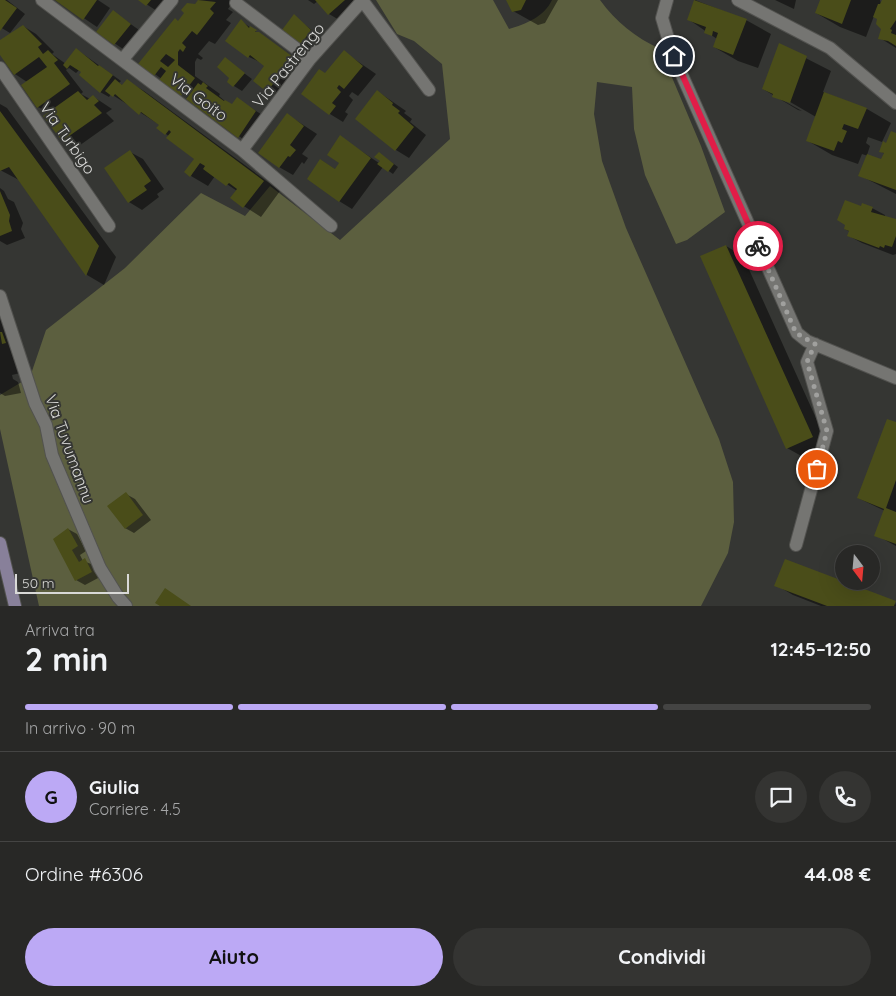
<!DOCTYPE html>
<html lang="it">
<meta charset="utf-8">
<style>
body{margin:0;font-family:Quicksand,sans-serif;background:#343432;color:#f1f3f6;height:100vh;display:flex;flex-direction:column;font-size:19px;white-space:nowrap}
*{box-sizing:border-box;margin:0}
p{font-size:16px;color:#a5a6a7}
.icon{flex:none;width:28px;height:28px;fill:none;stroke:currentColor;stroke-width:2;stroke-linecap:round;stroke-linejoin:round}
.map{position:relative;height:606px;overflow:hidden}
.panel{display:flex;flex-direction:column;background:#282826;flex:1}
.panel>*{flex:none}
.needle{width:32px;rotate:164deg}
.tools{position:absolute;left:835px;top:545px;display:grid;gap:10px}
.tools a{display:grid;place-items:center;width:45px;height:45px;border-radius:50%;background:#282826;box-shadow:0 5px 20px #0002,0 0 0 1px #444443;font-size:25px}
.scale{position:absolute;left:15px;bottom:12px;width:114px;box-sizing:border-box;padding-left:5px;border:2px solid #d9d9d7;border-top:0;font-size:14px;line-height:18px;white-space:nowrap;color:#d9d9d7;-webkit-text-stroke:4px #353633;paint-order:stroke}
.pin{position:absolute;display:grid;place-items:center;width:42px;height:42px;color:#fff;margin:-21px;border:2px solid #fff;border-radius:50%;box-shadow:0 1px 5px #0007}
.courier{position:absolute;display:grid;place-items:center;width:50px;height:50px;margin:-25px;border:4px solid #e11d48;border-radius:50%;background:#fff;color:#222;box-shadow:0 1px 6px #0007}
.headline em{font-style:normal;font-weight:700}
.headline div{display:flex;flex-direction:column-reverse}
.headline{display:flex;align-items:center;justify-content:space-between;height:85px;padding:0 25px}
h1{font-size:32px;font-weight:700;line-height:38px}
.bar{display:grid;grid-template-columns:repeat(4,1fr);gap:8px 5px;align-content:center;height:60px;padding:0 25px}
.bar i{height:6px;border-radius:4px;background:#444443}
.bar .on{background:#bca9f5}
.bar p{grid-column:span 4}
.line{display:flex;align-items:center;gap:12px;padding:0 25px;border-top:1px solid #444443}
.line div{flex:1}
.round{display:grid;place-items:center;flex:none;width:52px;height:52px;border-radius:26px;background:#343432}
.cta{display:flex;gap:10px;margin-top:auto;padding:10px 25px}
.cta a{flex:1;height:58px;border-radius:30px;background:#bca9f5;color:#111;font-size:20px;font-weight:700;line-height:58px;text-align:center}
.cta a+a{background:#343432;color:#f1f3f6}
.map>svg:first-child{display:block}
.green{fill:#5c5f3f}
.shadow{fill:#0007}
.building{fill:#4a4d19;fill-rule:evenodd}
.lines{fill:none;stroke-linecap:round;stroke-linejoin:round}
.street-casing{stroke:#52524f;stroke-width:14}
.secondary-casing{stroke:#52524f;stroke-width:14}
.street{stroke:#757572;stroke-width:12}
.secondary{stroke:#88809a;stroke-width:12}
.done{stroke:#a0a09e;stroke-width:5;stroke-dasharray:0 9}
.route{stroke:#e11d48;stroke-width:6}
.labels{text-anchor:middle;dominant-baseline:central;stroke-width:4;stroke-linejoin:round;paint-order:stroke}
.street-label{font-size:16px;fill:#d9d9d7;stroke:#353633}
</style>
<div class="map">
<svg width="896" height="606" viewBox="0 0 896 606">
<rect width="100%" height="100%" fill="#353633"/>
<path class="green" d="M376,0H493L509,29C526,24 544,17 552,0H600C616,22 635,37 660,49L701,146L725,212L687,240L676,244L645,175L634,129L632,87L597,82L594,114L602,161L626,228L719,439L733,482L734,522L728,553L701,606H39L0,429V395L30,377L46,330L125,268L201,193L245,216L270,186L340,240L450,139L442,64L414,41L397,34Z"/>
<path class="shadow" d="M0,0H7L25,14L10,33L0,27Z
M57,0H98L110,8L97,27Z
M140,0H170L160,13Z
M199,0H242H234L228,9L233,12L226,20L231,23L215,44L209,41L198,54L203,58L201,60L197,58L195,62V76L220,94L219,96L226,102L233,105L237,99L269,119L251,145L140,63Z
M308,0H353L362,10L346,24L329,14L318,1L314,4Z
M507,0H558L545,23L538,25L513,11Z
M695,0L746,20L771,34L758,68L738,61L714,47L717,39L688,19Z
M775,0H796L794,9Z
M821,0H880L881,4L883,0L896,1V48L880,38L883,29L879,19L874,16L866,37L840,27L816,13Z
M114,12L139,30L123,49L98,32Z
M294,16L319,36L310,48L302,43Z
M241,21L305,66L281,98L255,81L266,65L249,57L226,41Z
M23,26L36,34L54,52L52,54L66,64L76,49L121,81L119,83L123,86L127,81L144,91L280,191L261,217L231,198L237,191L215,176L208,186L191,176L195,159L166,134L160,125L111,94L109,97L100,92L80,75L82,72L79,70L76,73L69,68L66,70L83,92L81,94L90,99L94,97L112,109L106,113L114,121L76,148L63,140L49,113L38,107L27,82L15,74L0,53V41Z
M780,45L831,71L823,92L867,109L891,123L882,142L868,137L866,143L870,146L867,155L882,160L885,154L880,151L896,135V194L859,175L868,156L862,154L858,164L832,155L808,141L816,117L785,99L784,101L802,111L798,110L763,89Z
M344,52L376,74L358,96L352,92L349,96L353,100L345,112L348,114L343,122L330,114L326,74Z
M225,59L252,79L242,91L234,86Z
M377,91L406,111L404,113L412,119L410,122L426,135L409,158L396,150L357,118Z
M0,104L7,108L116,257L104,285L87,275L19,180L0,170Z
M288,115L317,134L302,154L308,158L304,164L302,162L293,175L279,167Z
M340,137L379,163L383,156L398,167L393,174L383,167L352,209L339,201L321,160L336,170L340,163Z
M130,152L143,159L164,189L157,194L159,197L142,210L129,202Z
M0,188L4,191L8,199L14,202L23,223L21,229L25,238L7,245L0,241Z
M862,207L872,208L885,215V217L896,220V254L893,255L862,243L849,236L850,232L845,229Z
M726,246L743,256L829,447L805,458L787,448Z
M0,306L20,373L12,375L13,379L18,382L21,393L5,396L0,393Z
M896,423V546L876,535L885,511L858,498Z
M126,494L135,499L151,520L134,533L125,528Z
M68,529L77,534L86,551L80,555L83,561L94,565L100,577L85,585L76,580Z
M776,585L895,602L896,606H821L793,595Z"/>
<path class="building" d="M0,0H5L17,8L0,31Z
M55,0H97L83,20Z
M138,0H151L146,6Z
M198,0L216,2L210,9L214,13L197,35L192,31L182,43L186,47L183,52L180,49L178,52V65L195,78L181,96L159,80L166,71L161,67L154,76L138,64L175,18L178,21L184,13L181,10L187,3L195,4ZM166,54L175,60L168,67L160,61Z
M315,0H345L328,15Z
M506,0H526L521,10L512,12Z
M694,0L747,19L733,55L713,47L718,33L713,31L712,36L704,33L706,27L687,20Z
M820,0H851L842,24L815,13Z
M882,0H896V20L890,29L892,30L891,33L896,35V46L888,41L878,39L881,29L876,24L877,19L873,17L878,4H880Z
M113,10L131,24L114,45L96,32Z
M294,14L311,30L301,44L282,30Z
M241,19L249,28L250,26L257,30L255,32H259L293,57L267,92L253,81L264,66L250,55L248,58L225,41Z
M23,25L42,44L38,47L43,54L48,50L58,60L54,63L70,84L37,108L21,85L47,67L39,57L14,75L0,55V40Z
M779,43L807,56L790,103L772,97L773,94L762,89Z
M76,48L98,66L99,65L113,75L100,93L79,75L81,72L70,65L67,69L63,65Z
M344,50L363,66L344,89L339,85L337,88L341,92L332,103L336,106L329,115L301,94L319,69L325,73Z
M225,57L245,73L233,87L227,82L229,78L217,67Z
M115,79L122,85L127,79L264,181L243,208L230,198L237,189L229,183L226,186L203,169L205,166L200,163L190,177L184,172L194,159L166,138L171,132L169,130L165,135L156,128L159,125L141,112L139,115L115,94L113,97L105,91Z
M203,82L208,86L206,88L224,101L225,100L232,104L237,97L256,111L238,138L186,99L198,83L201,85Z
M377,90L393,103L392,105L400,111L398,113L414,127L395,151L355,119Z
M78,91L87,100L93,95L99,101L94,105L102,113L62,141L43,116Z
M824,92L867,108L858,129L844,124L842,129L847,131L842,143L838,141L834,151L806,141Z
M0,111L99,246L86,276L9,167L0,171Z
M287,113L304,126L290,145L296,150L290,157L288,156L279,168L258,153Z
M891,131L896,133V190L858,176L867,154L881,159L884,153L879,152L883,141L886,143Z
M340,135L371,158L339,202L307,179L320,159L335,169L339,163L327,155Z
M130,150L151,181L144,186L147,190L128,203L104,168Z
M379,152L394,164L388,172L377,164L380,161L374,157Z
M0,191L10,215L9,221L12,231L0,236Z
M845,200L861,206L862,203L873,207L871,212L896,219V236L892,247L885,245L884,248L880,246L879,248L847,236L849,231L844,229L845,225L837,220Z
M726,245L813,437L786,449L700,256Z
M0,332H2L6,343L2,344Z
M887,419L896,422V480L886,508L896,512V544L874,536L884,509L857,498Z
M126,492L143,515L125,529L107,506Z
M68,528L78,546L72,550L79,562L85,558L92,572L75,581L53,539Z
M785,559L896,601L894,606H827L774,586Z
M165,588L191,606H160L155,603Z"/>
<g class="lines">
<g class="street-casing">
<path id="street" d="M42,0L242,150L331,226
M362,0L429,90
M667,0L662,18L673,55L797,333L807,341L896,378
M738,0L830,48L896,103
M236,3L310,59
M123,59L172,0
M0,68L109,226
M242,150L310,59L362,1
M0,296L35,403L46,425L52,455L100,568L118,597L126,606
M796,545L827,431L807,362L815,344"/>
</g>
<g class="secondary-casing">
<path id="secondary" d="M0,543L15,606"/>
</g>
<use href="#street" class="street"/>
<use href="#secondary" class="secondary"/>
</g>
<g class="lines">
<path class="done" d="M758,246L796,333L815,344L807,362L827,431L817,469"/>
<path class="route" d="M674,56L758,246"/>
</g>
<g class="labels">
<g class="street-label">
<text transform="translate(288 65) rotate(-51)">Via Pastrengo</text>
<text transform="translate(199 97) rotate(37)">Via Goito</text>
<text transform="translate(68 138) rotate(55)">Via Turbigo</text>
<text transform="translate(70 449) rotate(70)">Via Tuvumannu</text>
</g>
</g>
</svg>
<div class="tools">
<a><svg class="needle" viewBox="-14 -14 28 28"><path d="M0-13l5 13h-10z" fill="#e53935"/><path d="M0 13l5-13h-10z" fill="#a5a6a7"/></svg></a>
</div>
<div class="scale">50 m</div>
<div class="pin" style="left:817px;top:469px;background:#ea580c"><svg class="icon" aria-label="bag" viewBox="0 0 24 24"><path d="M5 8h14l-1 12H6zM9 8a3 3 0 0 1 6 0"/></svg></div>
<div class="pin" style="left:674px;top:56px;background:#1f2937"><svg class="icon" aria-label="home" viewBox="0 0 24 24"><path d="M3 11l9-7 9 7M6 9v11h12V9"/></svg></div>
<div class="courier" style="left:758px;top:246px"><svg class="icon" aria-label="bike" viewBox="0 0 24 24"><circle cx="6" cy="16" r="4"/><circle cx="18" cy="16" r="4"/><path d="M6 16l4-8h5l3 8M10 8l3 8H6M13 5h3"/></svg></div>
</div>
<section class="panel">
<div class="headline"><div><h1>2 min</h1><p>Arriva tra</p></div><em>12:45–12:50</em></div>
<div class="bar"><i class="on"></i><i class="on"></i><i class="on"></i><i></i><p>In arrivo · 90 m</p></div>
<div class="line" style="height:90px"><b class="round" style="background:#bca9f5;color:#111">G</b><div><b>Giulia</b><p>Corriere · 4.5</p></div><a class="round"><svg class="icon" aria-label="chat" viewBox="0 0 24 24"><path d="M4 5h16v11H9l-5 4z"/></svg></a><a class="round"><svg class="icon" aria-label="phone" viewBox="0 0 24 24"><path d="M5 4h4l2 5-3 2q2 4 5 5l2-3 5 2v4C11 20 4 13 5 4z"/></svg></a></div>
<div class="line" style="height:65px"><div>Ordine #6306</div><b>44.08 €</b></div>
<div class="cta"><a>Aiuto</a><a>Condividi</a></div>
</section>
